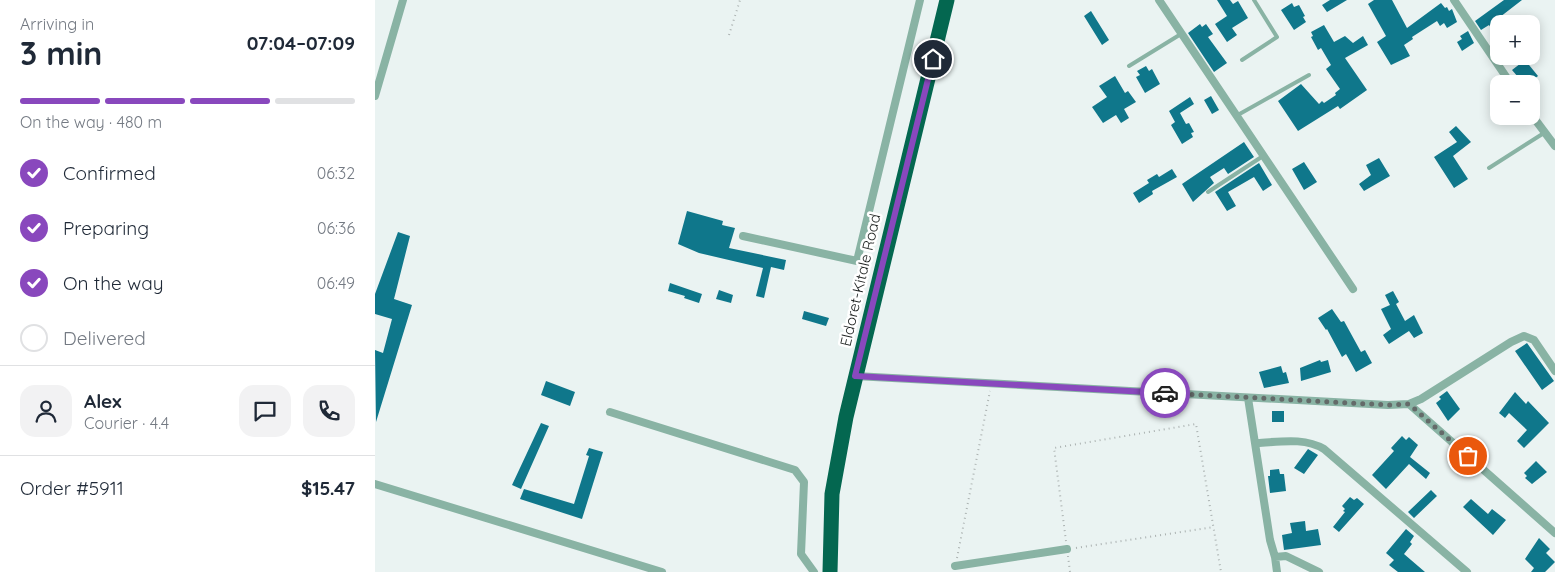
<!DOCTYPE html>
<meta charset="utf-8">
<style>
body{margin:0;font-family:Quicksand,sans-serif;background:#f2f2f3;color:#1f2937;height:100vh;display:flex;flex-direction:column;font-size:19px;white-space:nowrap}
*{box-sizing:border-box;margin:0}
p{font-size:16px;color:#747a83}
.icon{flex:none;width:28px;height:28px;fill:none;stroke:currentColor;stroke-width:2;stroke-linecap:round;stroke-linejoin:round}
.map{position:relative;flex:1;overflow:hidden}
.panel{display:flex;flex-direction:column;background:#fff;width:375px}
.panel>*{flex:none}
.buttons{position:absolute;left:1115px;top:15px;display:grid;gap:10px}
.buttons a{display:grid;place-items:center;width:50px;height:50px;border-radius:10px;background:#fff;box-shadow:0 2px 12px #0003;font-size:25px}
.pin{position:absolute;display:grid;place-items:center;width:42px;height:42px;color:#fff;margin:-21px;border:2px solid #fff;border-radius:50%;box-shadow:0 1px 5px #0007}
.courier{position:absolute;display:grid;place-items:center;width:50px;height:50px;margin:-25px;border:4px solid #8948bd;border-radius:50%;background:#fff;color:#222;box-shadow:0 1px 6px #0007}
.overview em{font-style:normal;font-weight:800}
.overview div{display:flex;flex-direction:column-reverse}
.overview{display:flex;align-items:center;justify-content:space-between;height:85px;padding:0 20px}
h1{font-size:32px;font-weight:800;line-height:38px}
.bar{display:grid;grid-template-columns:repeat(4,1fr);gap:8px 5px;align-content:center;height:60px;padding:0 20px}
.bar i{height:6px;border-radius:4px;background:#e0e1e3}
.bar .on{background:#8948bd}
.bar p{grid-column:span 4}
.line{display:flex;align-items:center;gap:12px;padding:0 20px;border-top:1px solid #e0e1e3}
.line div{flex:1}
.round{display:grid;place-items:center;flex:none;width:52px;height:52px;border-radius:15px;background:#f2f2f3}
ol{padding:0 20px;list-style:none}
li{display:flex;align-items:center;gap:15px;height:55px}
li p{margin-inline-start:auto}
li .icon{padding:5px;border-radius:50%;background:#8948bd;color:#fff;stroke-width:4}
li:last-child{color:#747a83}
li i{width:28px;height:28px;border:2px solid #e0e1e3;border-radius:50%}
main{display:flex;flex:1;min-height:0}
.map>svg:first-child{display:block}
.building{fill:#0f778b}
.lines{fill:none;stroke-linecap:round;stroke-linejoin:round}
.path{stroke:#abb2b1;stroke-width:2;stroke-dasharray:1 4;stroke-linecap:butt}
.lane{stroke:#89b3a4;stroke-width:4}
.street{stroke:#89b3a4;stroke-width:8}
.highway{stroke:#046750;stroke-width:15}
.done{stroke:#646a69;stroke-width:5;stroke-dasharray:0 9}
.route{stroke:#8948bd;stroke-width:6}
.labels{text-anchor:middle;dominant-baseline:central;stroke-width:5;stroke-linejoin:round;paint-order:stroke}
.street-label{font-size:15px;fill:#1c201f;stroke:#fff}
</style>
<main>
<section class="panel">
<div class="overview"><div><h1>3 min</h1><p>Arriving in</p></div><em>07:04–07:09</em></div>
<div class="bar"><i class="on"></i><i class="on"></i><i class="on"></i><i></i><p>On the way · 480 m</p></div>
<ol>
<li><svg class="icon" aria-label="check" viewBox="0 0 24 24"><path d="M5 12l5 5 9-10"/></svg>Confirmed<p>06:32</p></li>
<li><svg class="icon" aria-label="check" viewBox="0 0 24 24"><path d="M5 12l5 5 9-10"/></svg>Preparing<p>06:36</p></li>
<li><svg class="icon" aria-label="check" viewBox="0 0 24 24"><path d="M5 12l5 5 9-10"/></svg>On the way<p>06:49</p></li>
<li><i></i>Delivered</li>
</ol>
<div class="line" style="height:90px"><a class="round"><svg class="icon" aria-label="person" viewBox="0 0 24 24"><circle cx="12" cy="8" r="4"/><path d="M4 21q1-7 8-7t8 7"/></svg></a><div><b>Alex</b><p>Courier · 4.4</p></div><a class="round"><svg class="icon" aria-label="chat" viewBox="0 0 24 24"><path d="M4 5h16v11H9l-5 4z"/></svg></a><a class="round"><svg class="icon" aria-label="phone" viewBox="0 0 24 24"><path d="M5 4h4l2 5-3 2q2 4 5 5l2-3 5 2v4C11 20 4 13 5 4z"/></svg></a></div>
<div class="line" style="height:65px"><div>Order #5911</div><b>$15.47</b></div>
</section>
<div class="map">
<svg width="1180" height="572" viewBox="0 0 1180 572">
<rect width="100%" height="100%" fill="#eaf3f2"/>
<path class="building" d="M842,0H855L858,4L863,1L873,18L857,28L862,35L852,42L840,24L852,16Z
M955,0H972L952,12L947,5Z
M999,0H1017L1032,28L1066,3L1070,8L1072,7L1074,11L1077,9L1082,22L1072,28L1069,23L1065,26L1062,21L1037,37L1038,39L1029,45L1035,56L1016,65L1002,42L1011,36L993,4Z
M1129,0H1147L1125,17L1130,24H1124V40L1114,25L1106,30L1100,21Z
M917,3L919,7L924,5L930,16L928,17L931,22L919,30L906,10Z
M716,11L734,40L727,45L709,16Z
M825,24L827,27L831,24L838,34L833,37L852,63L839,72L813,33Z
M949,25L959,42L970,36L978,43L988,36L993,45L970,58L992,90L965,109L963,106L923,131L903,101L926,84L944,104L947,101L949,103L961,95L960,93L965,89L951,69L956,65L946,48L943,50L936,37L938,36L936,32Z
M1093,31L1099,43L1087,51L1082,42L1087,39L1085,36Z
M1150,60L1163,76L1153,84H1149L1137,70Z
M771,66L774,71L777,69L785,84L770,93L761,77L765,75L762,71Z
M740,76L750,93L753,91L761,102L749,109L754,118L746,123L741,115L728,123L717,107L732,97L724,86Z
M836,96L844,110L837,114L829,100Z
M815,97L819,104L805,113L811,124L814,123L819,132L816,133L818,137L807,144L796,125L800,122L794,111Z
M1081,126L1096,142L1078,156L1093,179L1079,188L1059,157L1082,142L1074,132Z
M869,142L879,157L853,174L849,168L835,177L839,183L818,202L807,184Z
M1004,158L1015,176L989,191L984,184L996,175L991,165Z
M929,162L942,182L929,190L917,169Z
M884,163L897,185L888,191L879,177L853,192L861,206L852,211L840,192Z
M797,169L802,177L777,191L778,194L764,203L758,193L774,183L772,180L782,174L784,177Z
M312,211L348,221L347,225L360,228L354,248L411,260L409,270L396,267L389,298L381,296L388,268L324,253L303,244Z
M23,232L35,236L19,299L37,305L1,422L0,350L8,353L17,319L0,314V294Z
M295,283L327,294L324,303L309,298L310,296L293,291Z
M344,290L358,295L356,303L341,299Z
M1018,291L1024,302L1021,304L1030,321L1039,315L1048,333L1039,338L1034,331L1014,344L1008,335L1016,329L1006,309L1015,305L1010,295Z
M957,309L966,322L969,321L986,352L990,350L997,363L981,372L971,354L967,357L952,329L951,330L943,318Z
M429,311L454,318L451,326L427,319Z
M1152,343L1179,381L1167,390L1140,351Z
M945,360L946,362L953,360L956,372L926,381L925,368Z
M906,366L908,373L911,372L914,383L889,388L884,372Z
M171,381L200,392L195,406L166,395Z
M1072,391L1085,409L1073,421L1061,403L1066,399L1064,397Z
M1140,392L1151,404L1153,401L1174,423L1149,448L1142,441L1152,430L1134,413L1130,418L1124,413Z
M897,411H909V422H897Z
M166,423L174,426L146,489L137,485Z
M1027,436L1031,440L1034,437L1043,445L1035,457L1055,473L1051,479L1034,464L1011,489L997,475L1019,451L1016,448Z
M214,448L228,452L207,519L145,499L149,489L199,504L214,456L211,455Z
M933,449L943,455L929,474L919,468Z
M1161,461L1172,472L1157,484L1150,478L1152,476L1149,473Z
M904,469L905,474H909L911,491L895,493L893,476H895V470Z
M1056,490L1062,496L1039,518L1033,512Z
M975,497L979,500L982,498L989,504L964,532L958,527L970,512L968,511L970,509L967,506Z
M1096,499L1113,514L1117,509L1131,520L1118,535L1088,507Z
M930,521L931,531L943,529L946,545L909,550L907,535L917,533L915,523Z
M1031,529L1039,536L1035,542L1037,544L1029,554L1050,572H1023L1014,565L1019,560L1011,553Z
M1164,538L1175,549L1171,553L1180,562L1170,572H1156L1159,568L1150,559Z"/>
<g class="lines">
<path class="path" d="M354,35L365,0
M691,541L679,448L821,424L846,572
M701,548L839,527
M693,556L695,572
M582,558L615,391"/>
<path class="lane" d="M867,60L902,37L879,0
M754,66L806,34
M861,116L934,75
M1114,168L1169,133
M833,192L888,156"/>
<path class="street" d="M784,0L978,289
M1079,0L1136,84
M0,96L28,0
M1156,114L1180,146
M368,236L482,261L545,0
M480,376L1013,405L1034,404L1046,399L1136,342L1149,336L1159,340L1180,371
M873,398L895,540L900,557L911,556L944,572
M1034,404L1180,533
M235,412L420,470L429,482L426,554L439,572
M882,443C904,442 929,437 949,449L1092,572
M0,484L287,572
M900,557L902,572
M580,566L692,549"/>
<path class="highway" d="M455,572L457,494L471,417L572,0"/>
</g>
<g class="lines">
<path class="done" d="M790,393L1013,405L1034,404L1093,456"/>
<path class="route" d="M558,59L480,376L790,393"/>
</g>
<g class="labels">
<g class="street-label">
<text transform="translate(485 280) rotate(-77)">Eldoret-Kitale Road</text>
</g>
</g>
</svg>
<div class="buttons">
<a>+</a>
<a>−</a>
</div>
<div class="pin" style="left:1093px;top:456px;background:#ea580c"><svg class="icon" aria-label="bag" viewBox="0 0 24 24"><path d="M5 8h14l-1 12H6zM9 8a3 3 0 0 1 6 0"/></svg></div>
<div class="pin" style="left:558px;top:59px;background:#1f2937"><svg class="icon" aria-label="home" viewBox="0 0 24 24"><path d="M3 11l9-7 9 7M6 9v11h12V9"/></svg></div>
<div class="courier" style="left:790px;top:393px"><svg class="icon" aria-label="car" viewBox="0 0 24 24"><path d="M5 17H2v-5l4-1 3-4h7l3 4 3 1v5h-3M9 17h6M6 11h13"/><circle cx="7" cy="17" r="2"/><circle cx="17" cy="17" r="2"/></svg></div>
</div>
</main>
